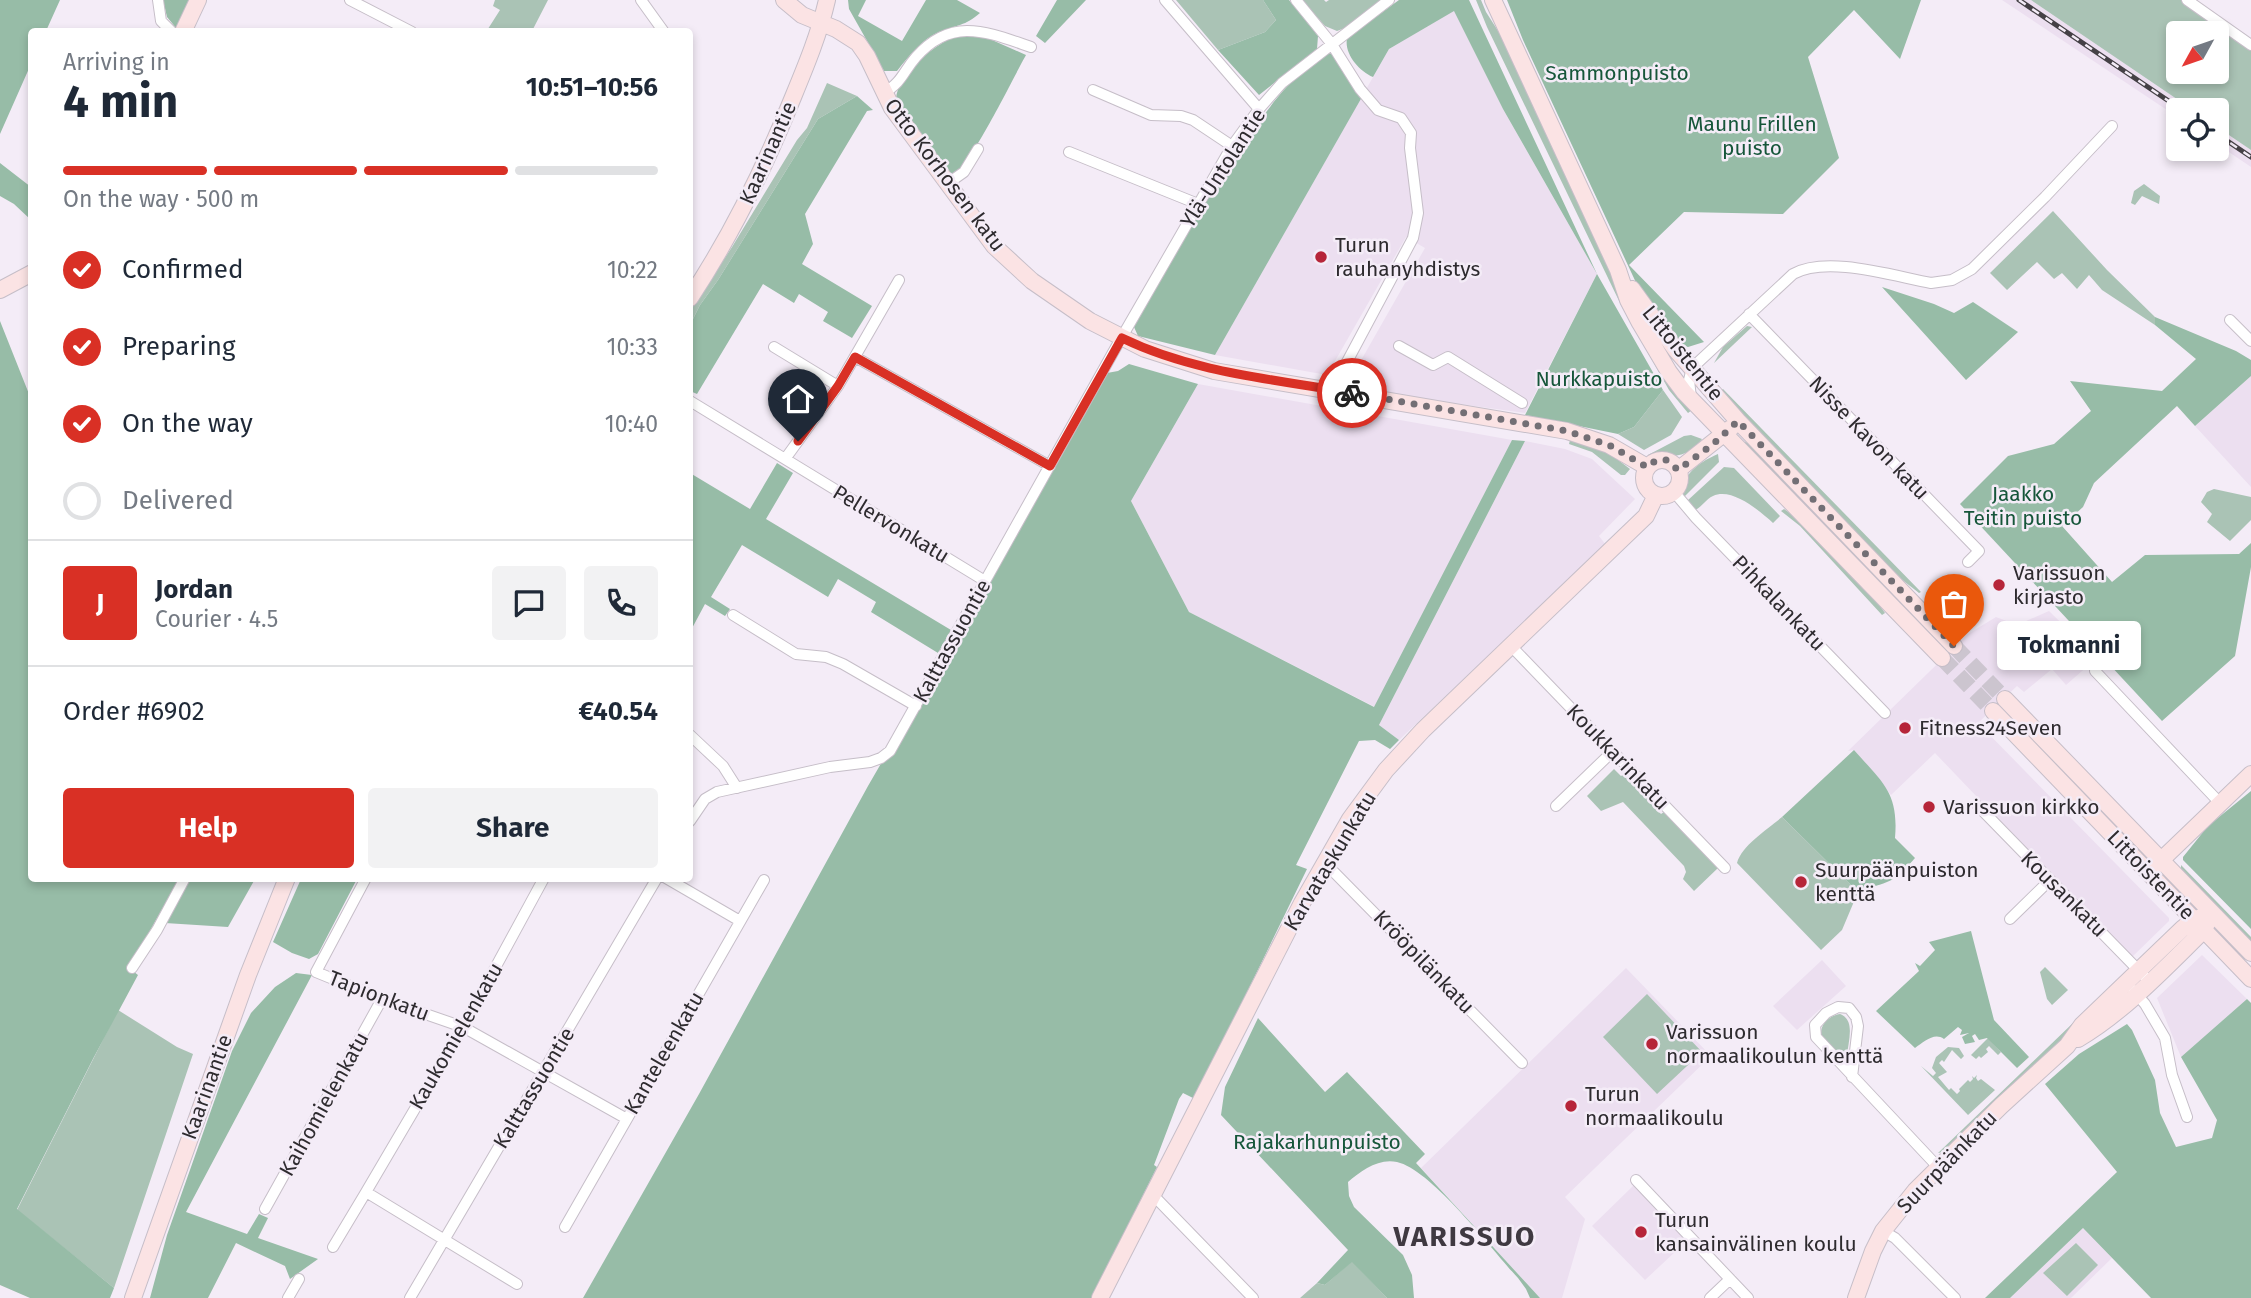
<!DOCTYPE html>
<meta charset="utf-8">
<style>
body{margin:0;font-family:"Fira Sans",sans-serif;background:#f2f2f3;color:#1f2937;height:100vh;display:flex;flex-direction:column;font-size:26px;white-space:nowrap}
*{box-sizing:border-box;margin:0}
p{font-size:23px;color:#747a83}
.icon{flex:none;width:38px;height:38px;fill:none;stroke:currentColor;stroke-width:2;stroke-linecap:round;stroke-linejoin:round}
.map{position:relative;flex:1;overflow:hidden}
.sheet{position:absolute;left:28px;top:28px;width:665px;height:854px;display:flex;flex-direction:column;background:#fff;border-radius:7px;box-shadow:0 4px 10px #0003}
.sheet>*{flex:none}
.needle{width:46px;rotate:230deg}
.buttons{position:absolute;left:2166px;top:21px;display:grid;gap:14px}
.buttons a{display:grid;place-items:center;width:63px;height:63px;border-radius:7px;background:#fff;box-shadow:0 4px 10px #0003;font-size:35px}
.pin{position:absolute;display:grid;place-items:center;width:60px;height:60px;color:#fff;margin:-72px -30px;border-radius:50% 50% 50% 0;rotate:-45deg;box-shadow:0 0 7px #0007}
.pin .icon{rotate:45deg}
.courier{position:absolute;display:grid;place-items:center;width:70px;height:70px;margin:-35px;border:5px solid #d93025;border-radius:50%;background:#fff;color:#222;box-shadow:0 2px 9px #0007}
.bubble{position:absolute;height:49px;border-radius:7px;background:#fff;box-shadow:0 4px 10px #0003;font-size:23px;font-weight:700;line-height:49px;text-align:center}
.headline em{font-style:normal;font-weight:700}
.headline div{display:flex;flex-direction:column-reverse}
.headline{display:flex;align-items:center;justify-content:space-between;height:119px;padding:0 35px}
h1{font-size:46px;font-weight:700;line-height:52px}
.bar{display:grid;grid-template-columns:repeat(4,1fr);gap:10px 7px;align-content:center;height:84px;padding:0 35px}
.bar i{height:9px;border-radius:5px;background:#e0e1e3}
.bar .active{background:#d93025}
.bar p{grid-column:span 4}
.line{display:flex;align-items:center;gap:18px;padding:0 35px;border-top:2px solid #e0e1e3}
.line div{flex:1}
.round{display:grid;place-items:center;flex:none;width:74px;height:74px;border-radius:7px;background:#f2f2f3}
ol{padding:0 35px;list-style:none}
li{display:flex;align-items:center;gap:21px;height:77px}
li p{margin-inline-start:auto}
li .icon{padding:7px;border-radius:50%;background:#d93025;color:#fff;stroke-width:4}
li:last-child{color:#747a83}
li i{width:38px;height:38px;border:4px solid #e0e1e3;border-radius:50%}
.cta{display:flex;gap:14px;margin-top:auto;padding:14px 35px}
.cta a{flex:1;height:80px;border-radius:7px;background:#d93025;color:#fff;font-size:28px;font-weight:700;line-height:80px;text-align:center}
.cta a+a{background:#f2f2f3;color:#1f2937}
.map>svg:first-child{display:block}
.built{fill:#ecdff0}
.green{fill:#aac3b5;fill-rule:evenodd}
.forest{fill:#97bca7}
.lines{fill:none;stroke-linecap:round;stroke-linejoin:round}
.secondary-tunnel{stroke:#ccc5cf;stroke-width:16;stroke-dasharray:16 8;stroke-linecap:butt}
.street-casing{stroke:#c6bec8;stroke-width:12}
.secondary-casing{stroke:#c6bec8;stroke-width:18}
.street{stroke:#fff;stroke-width:10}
.secondary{stroke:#fbe3e4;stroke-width:16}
.rail-casing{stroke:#454146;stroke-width:5}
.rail{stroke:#f4ecf7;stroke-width:2.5;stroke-dasharray:8;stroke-linecap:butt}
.done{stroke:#736f75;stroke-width:7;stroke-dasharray:0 12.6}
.route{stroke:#d93025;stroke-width:9}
.poi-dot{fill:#b62539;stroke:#f4ecf7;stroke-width:2.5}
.labels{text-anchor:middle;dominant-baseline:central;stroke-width:5;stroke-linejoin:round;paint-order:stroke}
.park-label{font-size:21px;fill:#16563a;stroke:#f4ecf7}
.street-label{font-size:21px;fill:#2e2b2f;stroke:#f4ecf7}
.poi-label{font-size:21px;fill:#2e2b2f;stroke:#f4ecf7;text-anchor:start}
.district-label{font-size:28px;font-weight:bold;letter-spacing:2px;fill:#3f3941;stroke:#f4ecf7}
</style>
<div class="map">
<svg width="2251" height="1298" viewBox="0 0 2251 1298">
<rect width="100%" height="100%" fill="#f4ecf7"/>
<path class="built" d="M2002,0H2031L2193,110H2179V118Z
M1454,10L1503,109L1597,274L1525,413L1438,401L1347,385L1425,248L1406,237L1327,375L1215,355L1389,49Z
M2217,127L2251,150V167L2217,144Z
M2251,376V487L2195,426Z
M1198,384L1512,440L1375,707L1189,612L1131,501Z
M1525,441L1565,449L1592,459L1635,499L1599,536L1606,545L1399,740L1379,725Z
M2049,611L2097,658L2066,685L2052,669L2024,692L2017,686L1978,723L2169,918V921L2131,958L1935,753L1891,795L1854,750L1848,751L1968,634L1996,617L2017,625Z
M2202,955L2247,999L2181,1057L2157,998Z
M1822,960L1846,986L1797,1030L1773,1006Z
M1626,968L1711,1056L1565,1197L1585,1219L1562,1298H1540L1421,1168Z
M1636,1180L1691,1237L1645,1280L1592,1226L1633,1186Z
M2083,1228L2112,1258L2071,1298H2010Z"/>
<path class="green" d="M495,0H548L532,31L486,32L500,10L493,6Z
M1176,0H1263L1276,20L1265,32L1218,50Z
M1302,0H1324L1326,2L1329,0H1383L1345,28L1337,31L1325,26Z
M1476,0H1481L1486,12L1500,34L1692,410L1688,413L1669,390L1621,305L1487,27Z
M2031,0H2192L2251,39V150L2217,127V110H2193ZM2179,33H2217V72H2179Z
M827,83L857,96L818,119L718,280L700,305L690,325V311L732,247L797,140L807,128Z
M2144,184L2160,196L2159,204L2142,196L2135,205L2131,203L2134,191Z
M2053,211L2107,270L2155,317V325L2102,290L2089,275L2077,289L2062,273L2054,279L2037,262L2007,290L1990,273Z
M1747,326L1752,327L1714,363L1723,347Z
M1723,389L1921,592L1919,593L1887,568L1719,392Z
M1663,390L1682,417L1671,435L1644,450L1618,434L1634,427Z
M1691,435L1702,439C1689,459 1669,457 1648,455L1684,436Z
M1570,440L1605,450L1630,469L1625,475H1621L1592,452L1569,444Z
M1741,441L1752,444L1951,651L1947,655Z
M1718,454L1719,462L1684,497C1678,476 1701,461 1718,454Z
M1724,467L1734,468L1780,516L1773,523C1760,511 1732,487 1713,496C1706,499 1702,507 1695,510L1687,501Z
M2214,489L2251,497V520L2230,541L2207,522L2212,514L2201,502L2207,492Z
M1784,509L1804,523L1877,602L1885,613L1882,615L1800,526L1781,511Z
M1614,769L1621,776L1626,773L1659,807L1657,810L1661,814L1664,812L1718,868L1694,891L1683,879L1686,872L1684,866L1623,802L1601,811L1587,796Z
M1782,817L1858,892L1842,930L1821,950L1737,863C1742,845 1768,829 1782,817Z
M2181,865L2251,937V945L2181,872Z
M2045,967L2068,990L2052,1005L2047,999L2040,972Z
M2128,970L2124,980L1948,1151L1938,1153Z
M1647,994L1702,1052L1657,1094L1603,1037Z
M118,1010L177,1047L193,1054L114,1288L17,1210Z
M1840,1014C1856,1020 1848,1042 1847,1056L1843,1059L1822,1038C1818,1026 1828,1016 1840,1014Z
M1988,1038L2001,1052L1998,1055L1989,1046L1986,1049L1988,1052L1981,1058L1979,1056L1976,1059L1971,1055Z
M1948,1047L1959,1048L1964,1056L1961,1059L1952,1050L1944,1062L1942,1060L1939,1063L1947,1072L1938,1077L1949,1090L1951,1088L1957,1094L1960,1091L1959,1089L1968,1080L1970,1082L1973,1079L1972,1076L1974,1078L1977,1075L1976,1078L1978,1081L1981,1079L1995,1090L1968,1115L1921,1066L1933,1076L1936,1073L1932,1068L1936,1057Z
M2076,1243L2098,1265L2067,1296L2043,1273Z
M1352,1261L1387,1298H1300L1317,1283L1325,1285Z"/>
<path class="forest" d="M0,0H60L46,31L32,32L31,64L0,134Z
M163,0H190L177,29L167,17Z
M848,0H866L858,16L902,41L926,0H957L980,13C965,26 957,25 939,32C921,40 909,56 897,71H884L849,9Z
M1057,0H1086L1045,43L1036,36Z
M1263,0H1289L1318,36L1317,49L1259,95L1218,50L1265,32L1276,20Z
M1399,0H1469L1597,274L1663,390L1634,427L1618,434L1525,415L1597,274L1503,109L1454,11L1389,49L1373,77C1359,71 1344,54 1347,38Z
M1507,0H1921L1900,59L1854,10L1808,57L1839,158L1783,214L1684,212L1629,265L1704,342L1688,347L1678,344L1639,289L1523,40Z
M955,36H983L1026,55C1014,76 970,167 954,174L947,171L896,99C898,73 932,47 955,36Z
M1332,52L1362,97L1215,355L1138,336L1134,327C1168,269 1272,69 1332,52Z
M857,96L873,110L867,111L805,214L813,244L802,264L872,306L852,338L823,321L828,312L799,294L794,303L763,284L697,394L690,391V325L700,305L718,280L818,119Z
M0,163L31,187V220L14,204L0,196Z
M1882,287L1934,304L1954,313L1973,302L2018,332L1966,380Z
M2155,317L2236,351L2251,360V376L2195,426L2177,406L2094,483L2083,507L2062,526L2112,582L2145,555L2239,554L2251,543V567L2235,656L2162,721L1960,504L2008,456L2054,444L2091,411L2070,381L2162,391L2196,359L2155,325Z
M0,321L31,399L32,878L179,879L129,968L138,975L94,1057L17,1209L114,1288L110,1298H30L0,1285Z
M1129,364L1198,384L1131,501L1189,612L1374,707L1512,440L1525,441L1379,725L1399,740L1390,749L1375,740L1359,741L1296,865L1307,869L1195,1099L1183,1093L1179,1099L1154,1165L1157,1167L1092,1298H583L699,1094L868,786L1107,373L1118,371Z
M777,463L793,473L766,519L951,630L938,653L871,612L876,602L838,579L828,597L742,545L711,597L730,609L725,616L705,604L690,632V473L750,509Z
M1854,750C1882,782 1899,792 1895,838L1915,858C1907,867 1898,878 1887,882C1877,887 1868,886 1858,892L1782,817Z
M2251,791V929L2183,860V857L2208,826Z
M189,879H255L228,927L165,923Z
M301,879H357L318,954L309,959L292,953L273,942Z
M1971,931L1994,1020L2029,1057L2017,1068L1987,1038L1979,1040L1975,1034L1972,1036L1975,1042L1965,1044L1962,1037L1969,1033L1960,1035L1962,1030L1958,1027L1944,1039C1934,1032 1924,1042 1915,1048L1876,1011L1919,971L1915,963L1920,966L1935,950L1929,942Z
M296,973L312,975L186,1212L247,1234L259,1214L268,1218L258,1238L318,1259L290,1279L285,1266L236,1243L208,1298H150L167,1235L232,1051L251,1013L275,987Z
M2247,999L2251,1003V1298H2151L2083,1228L2010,1298H1985L2117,1172L2045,1084L2079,1054L2127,1024L2132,1030L2155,1080L2160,1113L2176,1147L2212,1138L2217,1120L2181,1057Z
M1258,1018L1325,1092L1347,1072L1425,1154L1416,1163L1540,1298H1530L1526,1289L1518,1278C1492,1250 1432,1170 1397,1162C1378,1158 1361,1171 1348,1182L1349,1196L1354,1207L1403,1255L1412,1275L1414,1298H1387L1352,1262L1325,1285L1317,1283L1348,1250L1221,1115L1225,1087Z"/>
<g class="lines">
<path class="secondary-tunnel" d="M1954,646L2005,699
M1942,658L1993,711"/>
<g class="street-casing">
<path id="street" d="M158,0L161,21L172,32
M350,0L412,32
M641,0L664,32
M1165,0L1259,109
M1296,0L1331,43L1360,89L1378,110L1401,118L1411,133L1410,148L1418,213L1413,238L1332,390
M2187,0L2251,45
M1093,90L1151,115L1181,116L1193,120L1232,146
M883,94C904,80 902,73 916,57C952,16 987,32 1031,47
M1069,152L1198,204
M947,184L964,172L978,149
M1749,314L1979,551L1968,562
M2230,320L2251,341
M1399,346L1433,365L1448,357L1522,403
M774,347L838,386
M855,357L1050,466
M1691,398L1689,380L1692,368L1793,274C1827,255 1893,276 1931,283L1952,280L1972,269L2045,197L2112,126
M690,401L985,581
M785,459L838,386L899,280
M1674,492L1696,518L1885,713
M733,615L796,654L826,657L843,664L916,706
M1511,646L1725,868
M2095,671L2219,802
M690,735L723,766L737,788
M1556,806L1612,752
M1978,806L2149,981
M690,821L705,799L717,792L830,767L870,762L881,758L890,751L1115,349L1232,146L1259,109L1282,83L1389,0
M1324,862L1522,1063
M366,878L316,972L382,999L463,1027L627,1119
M666,878L740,921
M2010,919L2050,880
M132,968L157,930L185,878
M2133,990L2145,1004L2165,1038L2172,1075L2187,1117
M1852,1077L1858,1026L1856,1017L1849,1008L1838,1007L1826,1013L1815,1025L1816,1037L1938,1167
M1636,1180L1748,1298
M366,1192L463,1027L544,878
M1153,1195L1253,1298
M265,1209L382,999
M565,1227L764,880
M1883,1231L1895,1238L1955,1298
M333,1247L366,1192L517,1284
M288,1298L299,1279
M410,1298L657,878
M1710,1298L1730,1279"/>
</g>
<g class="secondary-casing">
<path id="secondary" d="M784,0L802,15L836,29L858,43L867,56L892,108L994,246L1032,281L1090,321L1145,349L1214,371L1567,431L1609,445L1647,467
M1493,0L1618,270L1628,300L1640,323L1669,372L1684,392L1942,658
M183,32L198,0
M1632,289L1676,350L1738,421L1954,646
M0,290L32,273
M690,298C731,236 763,171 791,102C805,68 819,35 827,0
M1644 478a18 18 0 1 1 36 0a18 18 0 1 1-36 0Z
M1678,470L1731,428
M2005,699L2251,953
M1993,711L2251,979
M2154,867L2251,774
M2078,1039C2124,1012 2165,968 2204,930L2208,921
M133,1298L248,975L287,878
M1100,1298L1302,903L1350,819L1386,770L1423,730L1646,516L1656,495
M1856,1298L1873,1251L1883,1231L1915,1191L2001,1106L2067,1046L2082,1025L2182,929L2193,920L2212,913"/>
</g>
<use href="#street" class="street"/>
<use href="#secondary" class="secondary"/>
<g class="rail-casing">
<path id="rail" d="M2019,0L2182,110
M2217,134L2251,157"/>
</g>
<use href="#rail" class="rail"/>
</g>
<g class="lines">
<path class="done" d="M1352,393L1567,431L1609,445L1647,467L1655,461L1666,460L1678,470L1712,445L1738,421L1954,646"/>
<path class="route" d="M798,441L838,386L855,357L1050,466L1122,338C1194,373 1274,379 1352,393"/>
</g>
<g class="poi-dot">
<circle cx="1321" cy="257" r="7"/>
<circle cx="1999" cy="585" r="7"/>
<circle cx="1905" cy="728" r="7"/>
<circle cx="1929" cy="807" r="7"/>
<circle cx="1801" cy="882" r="7"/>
<circle cx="1652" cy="1044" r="7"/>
<circle cx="1571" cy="1106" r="7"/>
<circle cx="1641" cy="1232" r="7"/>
</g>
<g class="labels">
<g class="park-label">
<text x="1617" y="73">Sammonpuisto</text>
<text x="1752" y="124">Maunu Frillen<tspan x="1752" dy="24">puisto</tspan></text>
<text x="1599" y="379">Nurkkapuisto</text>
<text x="2023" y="494">Jaakko<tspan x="2023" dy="24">Teitin puisto</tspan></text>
<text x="1317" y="1142">Rajakarhunpuisto</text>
</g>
<g class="street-label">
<text transform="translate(768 153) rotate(-66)">Kaarinantie</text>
<text transform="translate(1223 168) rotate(-57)">Ylä-Untolantie</text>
<text transform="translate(945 175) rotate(53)">Otto Korhosen katu</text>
<text transform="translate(1683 353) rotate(51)">Littoistentie</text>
<text transform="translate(1869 438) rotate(46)">Nisse Kavon katu</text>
<text transform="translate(891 524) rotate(31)">Pellervonkatu</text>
<text transform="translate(1779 603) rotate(46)">Pihkalankatu</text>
<text transform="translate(952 641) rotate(-61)">Kalttassuontie</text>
<text transform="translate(1618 757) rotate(46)">Koukkarinkatu</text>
<text transform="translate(1330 861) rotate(-59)">Karvataskunkatu</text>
<text transform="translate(2151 875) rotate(46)">Littoistentie</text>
<text transform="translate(2064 894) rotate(45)">Kousankatu</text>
<text transform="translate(1424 962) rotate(46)">Krööpilänkatu</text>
<text transform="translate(379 996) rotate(21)">Tapionkatu</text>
<text transform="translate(456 1036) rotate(-60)">Kaukomielenkatu</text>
<text transform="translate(664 1053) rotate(-60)">Kanteleenkatu</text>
<text transform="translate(207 1087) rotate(-70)">Kaarinantie</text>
<text transform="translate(534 1088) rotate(-59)">Kalttassuontie</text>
<text transform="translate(324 1104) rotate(-61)">Kaihomielenkatu</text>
<text transform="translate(1947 1162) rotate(-46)">Suurpäänkatu</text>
</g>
<g class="poi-label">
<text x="1335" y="245">Turun<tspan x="1335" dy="24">rauhanyhdistys</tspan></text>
<text x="2013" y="573">Varissuon<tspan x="2013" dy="24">kirjasto</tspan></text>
<text x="1919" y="728">Fitness24Seven</text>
<text x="1943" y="807">Varissuon kirkko</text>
<text x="1815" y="870">Suurpäänpuiston<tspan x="1815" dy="24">kenttä</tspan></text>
<text x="1666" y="1032">Varissuon<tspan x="1666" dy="24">normaalikoulun kenttä</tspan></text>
<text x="1585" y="1094">Turun<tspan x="1585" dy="24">normaalikoulu</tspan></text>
<text x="1655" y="1220">Turun<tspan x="1655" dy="24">kansainvälinen koulu</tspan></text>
</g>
<g class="district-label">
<text x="1465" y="1236">VARISSUO</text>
</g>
</g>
</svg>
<div class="buttons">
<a><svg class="needle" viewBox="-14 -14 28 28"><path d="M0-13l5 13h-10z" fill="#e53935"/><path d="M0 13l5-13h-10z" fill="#747a83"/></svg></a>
<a><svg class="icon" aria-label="locate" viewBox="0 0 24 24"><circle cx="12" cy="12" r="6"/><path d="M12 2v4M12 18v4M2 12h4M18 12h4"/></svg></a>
</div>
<div class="pin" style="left:1954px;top:646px;background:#ea580c"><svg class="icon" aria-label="bag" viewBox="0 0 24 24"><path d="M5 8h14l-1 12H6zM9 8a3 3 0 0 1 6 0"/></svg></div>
<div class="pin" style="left:798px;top:441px;background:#1f2937"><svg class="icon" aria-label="home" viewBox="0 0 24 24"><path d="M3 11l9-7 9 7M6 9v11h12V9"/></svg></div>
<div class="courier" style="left:1352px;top:393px"><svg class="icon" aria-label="bike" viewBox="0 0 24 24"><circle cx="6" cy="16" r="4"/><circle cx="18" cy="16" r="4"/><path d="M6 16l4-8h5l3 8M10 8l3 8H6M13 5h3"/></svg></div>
<div class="bubble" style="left:1997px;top:621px;width:144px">Tokmanni</div>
<section class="sheet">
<div class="headline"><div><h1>4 min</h1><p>Arriving in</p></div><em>10:51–10:56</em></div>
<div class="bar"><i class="active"></i><i class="active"></i><i class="active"></i><i></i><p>On the way · 500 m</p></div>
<ol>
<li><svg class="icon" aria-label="check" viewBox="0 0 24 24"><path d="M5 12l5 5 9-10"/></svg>Confirmed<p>10:22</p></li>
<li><svg class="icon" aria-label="check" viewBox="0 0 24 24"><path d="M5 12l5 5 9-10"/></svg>Preparing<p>10:33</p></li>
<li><svg class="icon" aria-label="check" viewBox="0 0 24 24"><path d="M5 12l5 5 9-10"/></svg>On the way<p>10:40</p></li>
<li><i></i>Delivered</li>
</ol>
<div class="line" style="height:126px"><b class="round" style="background:#d93025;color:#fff">J</b><div><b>Jordan</b><p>Courier · 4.5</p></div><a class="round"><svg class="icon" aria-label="chat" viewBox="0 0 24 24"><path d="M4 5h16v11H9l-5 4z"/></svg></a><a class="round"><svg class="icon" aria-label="phone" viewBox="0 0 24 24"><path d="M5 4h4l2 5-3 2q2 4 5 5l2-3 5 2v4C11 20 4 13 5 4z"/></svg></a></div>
<div class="line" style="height:91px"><div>Order #6902</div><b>€40.54</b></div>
<div class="cta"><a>Help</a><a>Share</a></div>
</section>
</div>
